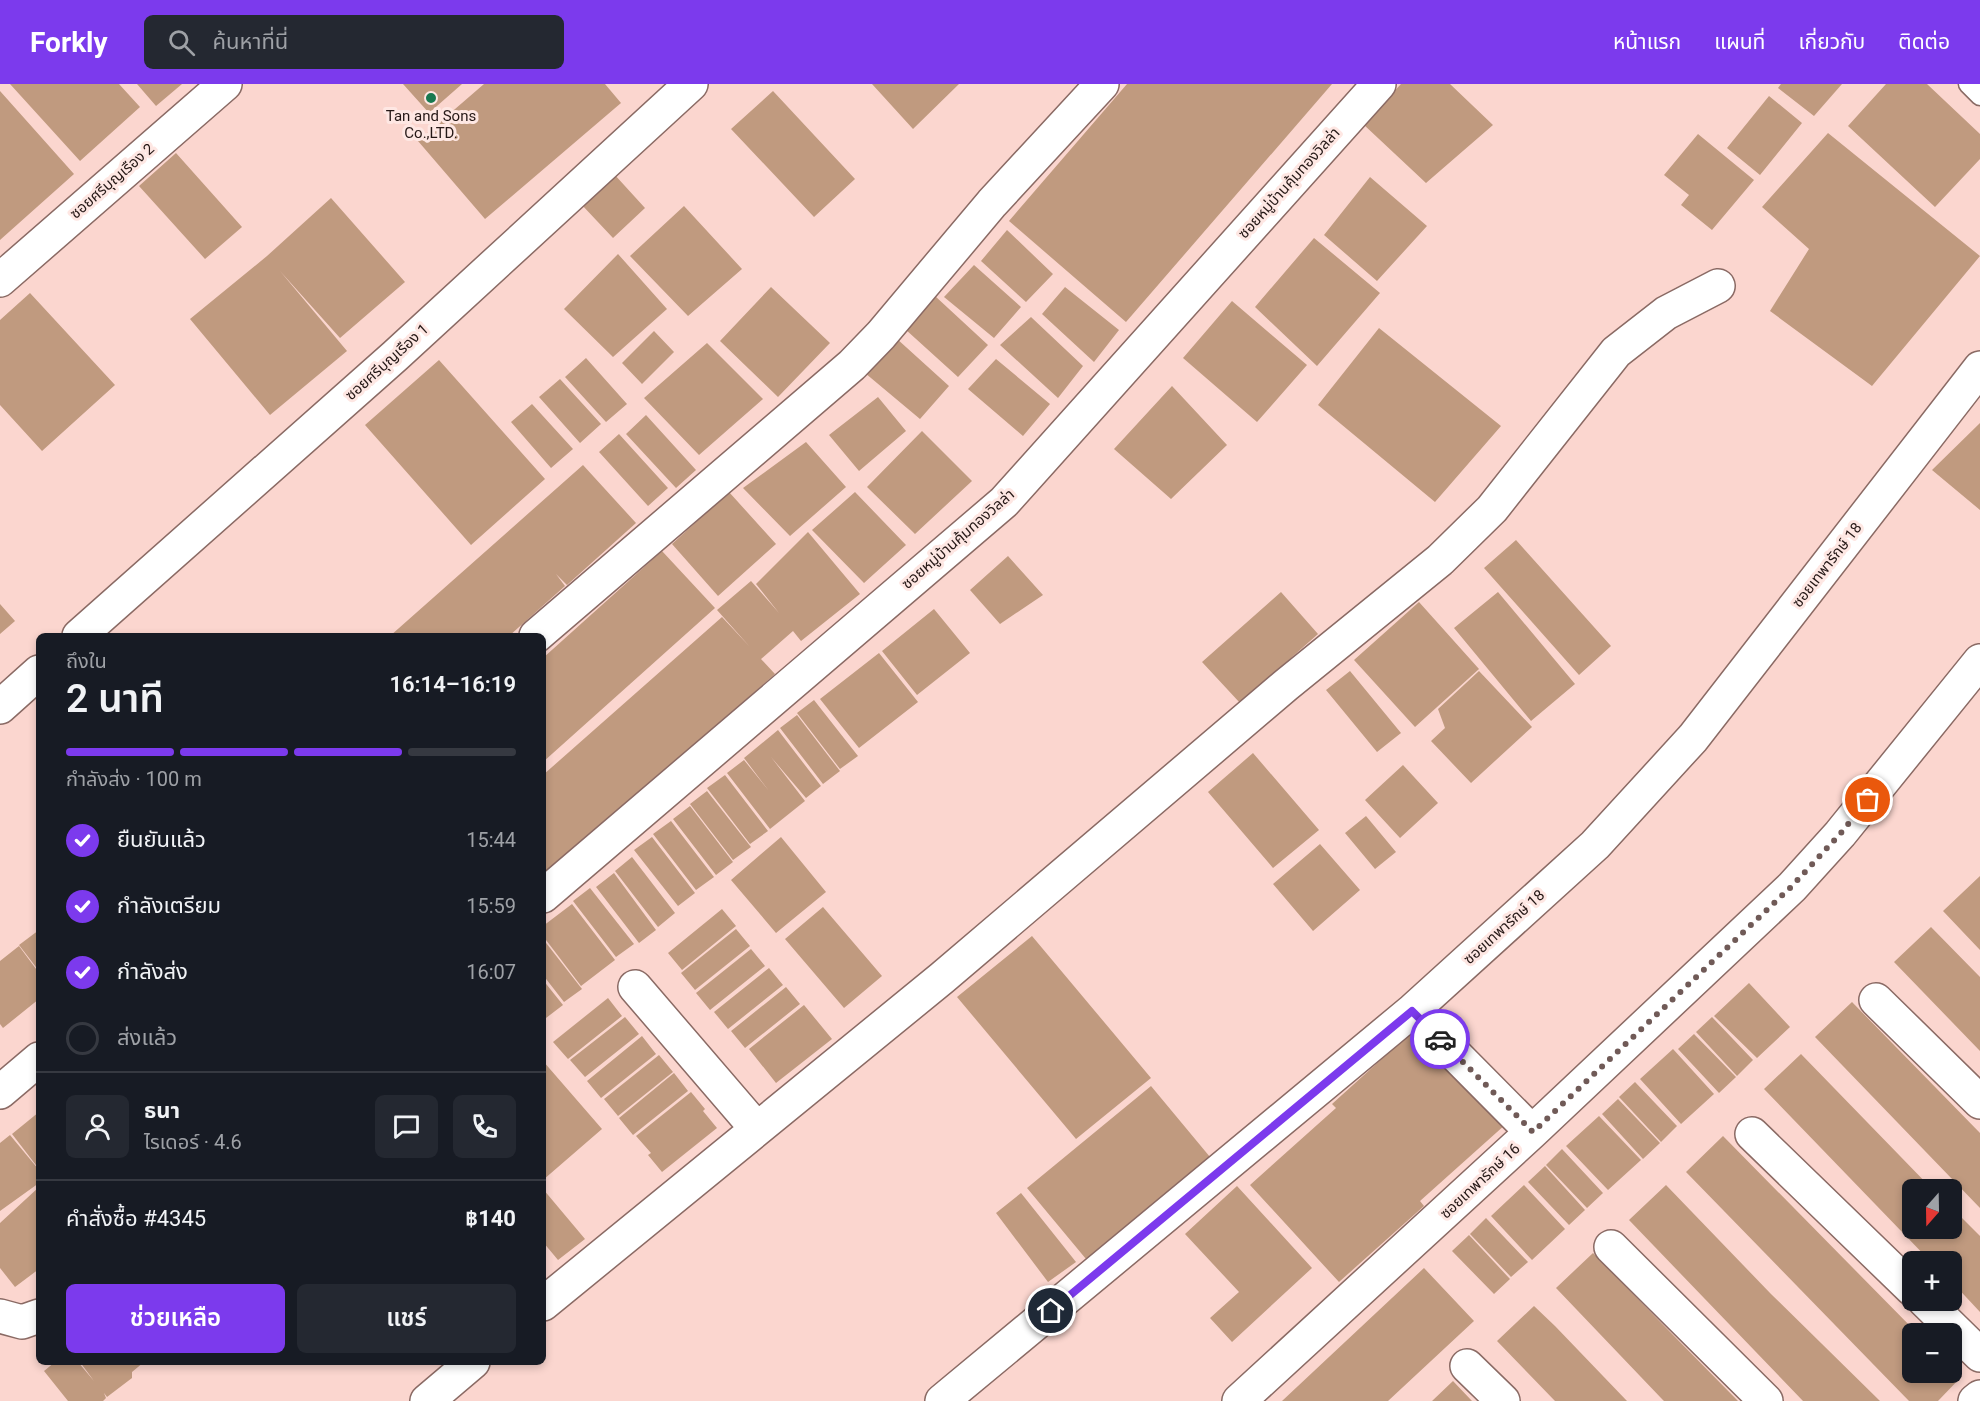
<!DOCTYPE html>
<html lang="th">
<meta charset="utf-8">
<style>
body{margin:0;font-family:Roboto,"Noto Sans Thai",sans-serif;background:#242831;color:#f1f3f6;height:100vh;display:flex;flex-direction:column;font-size:22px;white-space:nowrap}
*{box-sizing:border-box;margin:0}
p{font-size:20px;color:#9ea1a6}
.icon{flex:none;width:33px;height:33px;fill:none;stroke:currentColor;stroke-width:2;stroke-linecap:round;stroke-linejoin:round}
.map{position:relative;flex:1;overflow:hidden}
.drawer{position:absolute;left:36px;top:549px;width:510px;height:732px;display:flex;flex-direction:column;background:#171b24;border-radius:9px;box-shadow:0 3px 9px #0003}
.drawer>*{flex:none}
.needle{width:39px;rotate:200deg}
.tools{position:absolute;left:1902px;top:1095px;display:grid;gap:12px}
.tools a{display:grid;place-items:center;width:60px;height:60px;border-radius:9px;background:#171b24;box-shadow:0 3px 9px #0003;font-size:30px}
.pin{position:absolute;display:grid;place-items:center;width:51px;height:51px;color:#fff;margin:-26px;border:3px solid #fff;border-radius:50%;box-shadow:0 2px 6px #0007}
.courier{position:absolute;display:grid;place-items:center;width:60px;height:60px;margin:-30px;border:4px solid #7c3aed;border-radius:50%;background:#fff;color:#222;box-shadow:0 2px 8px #0007}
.overview em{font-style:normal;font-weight:600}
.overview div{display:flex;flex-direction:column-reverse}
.overview{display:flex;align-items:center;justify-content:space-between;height:102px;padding:0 30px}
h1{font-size:39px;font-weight:600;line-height:45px}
.bar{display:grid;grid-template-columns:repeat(4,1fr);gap:9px 6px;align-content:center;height:72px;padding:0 30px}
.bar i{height:8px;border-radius:4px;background:#363941}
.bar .active{background:#7c3aed}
.bar p{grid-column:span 4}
.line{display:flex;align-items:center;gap:15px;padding:0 30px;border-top:2px solid #363941}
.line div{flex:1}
.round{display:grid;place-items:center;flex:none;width:63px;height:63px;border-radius:9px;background:#242831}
ol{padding:0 30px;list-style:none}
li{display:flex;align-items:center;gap:18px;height:66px}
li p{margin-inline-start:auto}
li .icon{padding:6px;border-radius:50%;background:#7c3aed;color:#fff;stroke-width:4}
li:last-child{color:#9ea1a6}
li i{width:33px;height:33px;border:3px solid #363941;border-radius:50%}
.primary-button{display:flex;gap:12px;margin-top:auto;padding:12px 30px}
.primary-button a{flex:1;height:69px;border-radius:9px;background:#7c3aed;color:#fff;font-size:24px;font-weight:600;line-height:69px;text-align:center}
.primary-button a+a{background:#242831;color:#f1f3f6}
header{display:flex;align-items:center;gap:36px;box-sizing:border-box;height:84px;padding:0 30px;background:#7c3aed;color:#fff}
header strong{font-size:28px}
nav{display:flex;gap:33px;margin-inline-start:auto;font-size:21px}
.search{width:420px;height:54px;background:#242831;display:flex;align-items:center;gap:15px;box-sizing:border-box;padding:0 21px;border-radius:9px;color:#9ea1a6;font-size:22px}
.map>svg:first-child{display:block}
.building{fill:#c09a7f}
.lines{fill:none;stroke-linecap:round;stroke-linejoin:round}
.service-casing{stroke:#8a6a64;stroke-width:21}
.minor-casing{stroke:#8a6a64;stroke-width:36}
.service{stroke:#fff;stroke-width:18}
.minor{stroke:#fff;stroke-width:33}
.done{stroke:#705a57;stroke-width:6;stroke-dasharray:0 10.8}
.route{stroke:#7c3aed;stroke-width:8}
.poi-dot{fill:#187950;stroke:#fee7e3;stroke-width:2}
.labels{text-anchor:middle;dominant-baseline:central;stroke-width:6;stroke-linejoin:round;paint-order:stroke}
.poi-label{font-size:15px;fill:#251816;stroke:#fee7e3}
.street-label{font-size:15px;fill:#251816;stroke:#fee7e3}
</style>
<header>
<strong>Forkly</strong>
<div class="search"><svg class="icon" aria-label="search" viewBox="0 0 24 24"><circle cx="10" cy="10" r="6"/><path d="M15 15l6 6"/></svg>ค้นหาที่นี่</div>
<nav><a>หน้าแรก</a><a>แผนที่</a><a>เกี่ยวกับ</a><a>ติดต่อ</a></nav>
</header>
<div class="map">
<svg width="1980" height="1317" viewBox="0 0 1980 1317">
<rect width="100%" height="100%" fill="#fbd6cf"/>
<path class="building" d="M10,0H119L140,23L80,77Z
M137,0H182L156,22Z
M403,0H462L429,29Z
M484,0H605L621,19L485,135L418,57Z
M872,0H959L913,45Z
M1127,0H1332L1126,238L1009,137Z
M1401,0H1450L1493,41L1426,99L1363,40Z
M1781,0H1842L1814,32L1778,4Z
M1886,0H1927L1980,50V75L1935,123L1848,42Z
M0,7L74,90L0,156Z
M773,7L855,95L814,133L731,45Z
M1769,12L1802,39L1760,91L1727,64Z
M1828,49L1980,172L1872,302L1770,227L1809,165L1762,123Z
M1698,50L1754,96L1712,146L1681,121L1689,111L1664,91Z
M176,69L242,143L205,175L139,102Z
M614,90L645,124L613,154L581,120Z
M1370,93L1427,142L1377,197L1324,151Z
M331,114L405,198L340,254L280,187L347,267L270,331L190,235L267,172Z
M684,122L742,185L688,232L630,172Z
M1007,146L1053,190L1026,218L981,177Z
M1314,154L1380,209L1317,282L1255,223Z
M618,170L667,225L613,273L564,225Z
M974,181L1021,223L994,254L944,213Z
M771,203L830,259L778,313L720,257Z
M1065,203L1119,246L1094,278L1042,230Z
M30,209L115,301L42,367L0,321V236Z
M935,212L988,261L958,293L905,245Z
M1232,217L1307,281L1257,338L1183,274Z
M1031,233L1083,282L1058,314L1000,261Z
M1379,244L1501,342L1435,418L1318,321Z
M654,247L674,268L642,300L622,279Z
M896,254L949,302L920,335L865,289Z
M707,259L763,315L699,371L644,314Z
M586,274L627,320L606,338L565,293Z
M996,275L1050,320L1023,352L968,305Z
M439,276L545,395L471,461L365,341Z
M560,295L601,340L580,359L539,313Z
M1172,302L1227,361L1171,415L1114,365Z
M878,313L906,347L859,387L829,351Z
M532,320L573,365L551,384L511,338Z
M646,331L696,386L676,404L626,350Z
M1980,339V426L1932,386Z
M922,347L972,397L915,450L867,403Z
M619,350L668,404L648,422L599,368Z
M806,358L846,403L790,452L743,404Z
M583,381L636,439L567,501L556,490L565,502L509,552H390Z
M729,408L776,460L718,512L672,460Z
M855,408L906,461L864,499L812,446Z
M808,448L860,510L801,557L793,547L761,575L775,590L543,796V691L722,533L750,563L717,526L751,497L779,529L756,500Z
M1516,456L1611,562L1579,591L1484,484Z
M662,467L715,524L543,678V574Z
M1008,472L1043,511L1000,540L970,506Z
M1281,508L1318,550L1240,619L1202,578Z
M1498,508L1575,600L1531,637L1454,544Z
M1419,518L1479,585L1415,643L1354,576Z
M0,520L15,537L0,550Z
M934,525L970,569L917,611L882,567Z
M879,569L918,618L859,664L820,615Z
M1350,587L1401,649L1377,668L1326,606Z
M1479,587L1532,643L1471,699L1431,657L1445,644L1438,625Z
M814,616L858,672L840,685L797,629Z
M797,631L840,687L823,700L780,644Z
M778,646L821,702L806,714L771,673L805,717L770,745L727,689L744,676L769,707L744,674Z
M1253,669L1319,746L1273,784L1208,708Z
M1403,681L1438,719L1400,754L1365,716Z
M725,691L768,747L750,760L707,704Z
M707,707L751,763L733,776L690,720Z
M690,722L733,778L716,791L673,735Z
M1366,732L1396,768L1375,785L1345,749Z
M671,737L714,793L696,806L653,750Z
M652,753L695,809L678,822L634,766Z
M781,753L826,808L776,849L731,796Z
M1320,760L1360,806L1313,847L1273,800Z
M632,773L675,829L658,843L615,787Z
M614,789L656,846L639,859L596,803Z
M1980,792V866L1943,827Z
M590,804L634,860L616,873L573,817Z
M572,820L615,876L581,902L543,852V842Z
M823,823L882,892L844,924L785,855Z
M722,825L736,842L682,886L668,869Z
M1931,843L1980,893V967L1894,878Z
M736,845L750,862L695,906L681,889Z
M39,846V887L19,861Z
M1032,852L1151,994L1076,1055L957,913Z
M543,855L582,905L564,918L543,891Z
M19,862L39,889V915L3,944L0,940V877Z
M751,865L765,882L710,926L696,909Z
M769,884L783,901L728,945L714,928Z
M543,896L563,921L546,934L543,931Z
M1749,899L1790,943L1757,974L1714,932Z
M786,903L800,920L745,964L731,947Z
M608,914L622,932L568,975L553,958Z
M1852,918L1980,1049V1124L1815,953Z
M804,921L832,955L776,999L749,965Z
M625,933L639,950L585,993L570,976Z
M1712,933L1753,976L1737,992L1696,948Z
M1417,943L1506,1040L1420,1117L1424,1122L1339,1198L1250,1101L1336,1024L1332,1020Z
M1694,950L1736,993L1719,1009L1678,965Z
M642,952L656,970L601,1014L587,997Z
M1673,965L1714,1010L1681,1040L1640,995Z
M1801,970L1933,1106H1912V1144H1952V1124L1980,1152V1228L1952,1198V1178H1931L1764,1005Z
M659,971L673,988L618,1032L604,1015Z
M543,977L602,1045L543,1096Z
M674,989L688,1007L633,1051L619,1034Z
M1635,998L1677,1042L1661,1058L1619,1013Z
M1151,1002L1210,1073L1086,1175L1027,1104Z
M691,1008L705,1025L703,1027L717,1044L662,1088L648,1071L651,1069L636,1052Z
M1618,1015L1660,1059L1643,1075L1602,1030Z
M39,1028V1085L12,1050Z
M1599,1032L1641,1076L1608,1106L1566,1062Z
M10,1051L39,1086V1099L0,1127V1059Z
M1723,1052L1918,1250H1912V1288H1952V1282L1962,1292L1938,1317H1909L1686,1088Z
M1562,1065L1603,1109L1587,1124L1546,1081Z
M1545,1082L1585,1126L1569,1141L1528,1098Z
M1524,1101L1565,1145L1532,1176L1491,1132Z
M1666,1101L1771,1210L1880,1317H1803L1629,1136Z
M1237,1102L1312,1184L1232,1258L1210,1234L1239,1208L1185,1150Z
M39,1103V1185L15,1203L0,1184V1139Z
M543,1105L585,1155L558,1176L543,1158Z
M1021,1109L1076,1178L1048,1198L996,1129Z
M1486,1134L1528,1178L1511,1193L1470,1150Z
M1469,1151L1510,1195L1494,1210L1452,1167Z
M1593,1169L1677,1255L1738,1317H1664L1661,1314L1556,1204Z
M1424,1184L1474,1237L1388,1317H1282Z
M1534,1222L1555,1242L1627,1317H1555L1497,1257Z
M55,1278H78L94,1297L80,1278H144L132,1288V1294L107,1313L104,1309L106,1314L103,1317H68L44,1287Z
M1453,1297L1472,1317H1432Z"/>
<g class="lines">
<g class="service-casing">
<path id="service" d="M1968,0L1980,12"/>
</g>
<g class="minor-casing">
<path id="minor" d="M0,196L225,0
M79,552L395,272L691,0
M536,552L852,281L881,251L992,119L1102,0
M0,623L39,588
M543,812L1004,418L1379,0
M635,903L757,1045
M1876,916L1980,1018
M1412,927L1532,1048
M0,1008L39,975
M1752,1050L1912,1205
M1611,1163L1766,1317
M1924,1216L1980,1271
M543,1220L942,894L1286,601L1440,476L1492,425L1616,268L1666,229L1718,202
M0,1232L22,1238L39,1232
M1467,1282L1503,1317
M427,1317L473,1278
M942,1317L1412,927L1595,761L1693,654L1980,284
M1239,1317L1532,1048L1792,803L1840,750L1980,577
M1975,1317L1980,1313"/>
</g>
<use href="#service" class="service"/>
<use href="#minor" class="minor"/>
</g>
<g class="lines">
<path class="done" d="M1440,955L1533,1048L1792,802L1840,750L1868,716"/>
<path class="route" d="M1051,1227L1412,927L1440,955"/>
</g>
<circle class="poi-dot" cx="431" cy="14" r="6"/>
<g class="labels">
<g class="poi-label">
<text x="431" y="32">Tan and Sons<tspan x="431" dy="17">Co.,LTD.</tspan></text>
</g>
<g class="street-label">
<text transform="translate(112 97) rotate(-41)">ซอยศรีบุญเรือง 2</text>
<text transform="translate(1289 99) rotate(-48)">ซอยหมู่บ้านคุ้มทองวิลล่า</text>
<text transform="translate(387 278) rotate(-42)">ซอยศรีบุญเรือง 1</text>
<text transform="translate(958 455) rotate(-41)">ซอยหมู่บ้านคุ้มทองวิลล่า</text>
<text transform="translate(1827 481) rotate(-52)">ซอยเทพารักษ์ 18</text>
<text transform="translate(1504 843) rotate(-42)">ซอยเทพารักษ์ 18</text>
<text transform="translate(1480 1097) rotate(-43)">ซอยเทพารักษ์ 16</text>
</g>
</g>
</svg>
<div class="tools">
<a><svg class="needle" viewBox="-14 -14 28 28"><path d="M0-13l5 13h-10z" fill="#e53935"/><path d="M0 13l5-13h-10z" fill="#9ea1a6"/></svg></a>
<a>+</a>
<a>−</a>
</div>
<div class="pin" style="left:1868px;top:716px;background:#ea580c"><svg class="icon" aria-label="bag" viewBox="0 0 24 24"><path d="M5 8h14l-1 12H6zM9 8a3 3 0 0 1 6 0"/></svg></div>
<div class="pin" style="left:1051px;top:1227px;background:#1f2937"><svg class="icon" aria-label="home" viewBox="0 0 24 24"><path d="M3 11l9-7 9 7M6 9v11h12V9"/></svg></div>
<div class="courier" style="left:1440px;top:955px"><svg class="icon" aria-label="car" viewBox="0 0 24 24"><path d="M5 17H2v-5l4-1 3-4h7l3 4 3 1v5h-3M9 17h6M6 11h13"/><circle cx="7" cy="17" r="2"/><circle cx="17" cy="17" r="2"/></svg></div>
<section class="drawer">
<div class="overview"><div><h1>2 นาที</h1><p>ถึงใน</p></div><em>16:14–16:19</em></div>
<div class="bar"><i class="active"></i><i class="active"></i><i class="active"></i><i></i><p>กำลังส่ง · 100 m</p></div>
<ol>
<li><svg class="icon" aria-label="check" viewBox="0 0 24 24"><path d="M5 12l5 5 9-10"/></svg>ยืนยันแล้ว<p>15:44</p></li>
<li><svg class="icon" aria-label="check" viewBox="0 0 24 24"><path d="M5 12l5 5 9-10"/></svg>กำลังเตรียม<p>15:59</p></li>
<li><svg class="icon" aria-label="check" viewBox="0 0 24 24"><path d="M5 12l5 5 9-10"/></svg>กำลังส่ง<p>16:07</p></li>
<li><i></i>ส่งแล้ว</li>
</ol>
<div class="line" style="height:108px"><a class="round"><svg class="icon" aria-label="person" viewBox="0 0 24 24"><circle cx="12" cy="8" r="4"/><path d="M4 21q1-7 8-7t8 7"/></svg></a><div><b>ธนา</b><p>ไรเดอร์ · 4.6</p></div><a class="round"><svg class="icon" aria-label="chat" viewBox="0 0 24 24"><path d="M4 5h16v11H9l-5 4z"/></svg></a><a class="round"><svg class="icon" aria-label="phone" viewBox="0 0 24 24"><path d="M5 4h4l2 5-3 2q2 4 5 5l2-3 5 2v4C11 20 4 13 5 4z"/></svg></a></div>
<div class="line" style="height:78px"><div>คำสั่งซื้อ #4345</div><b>฿140</b></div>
<div class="primary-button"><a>ช่วยเหลือ</a><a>แชร์</a></div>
</section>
</div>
